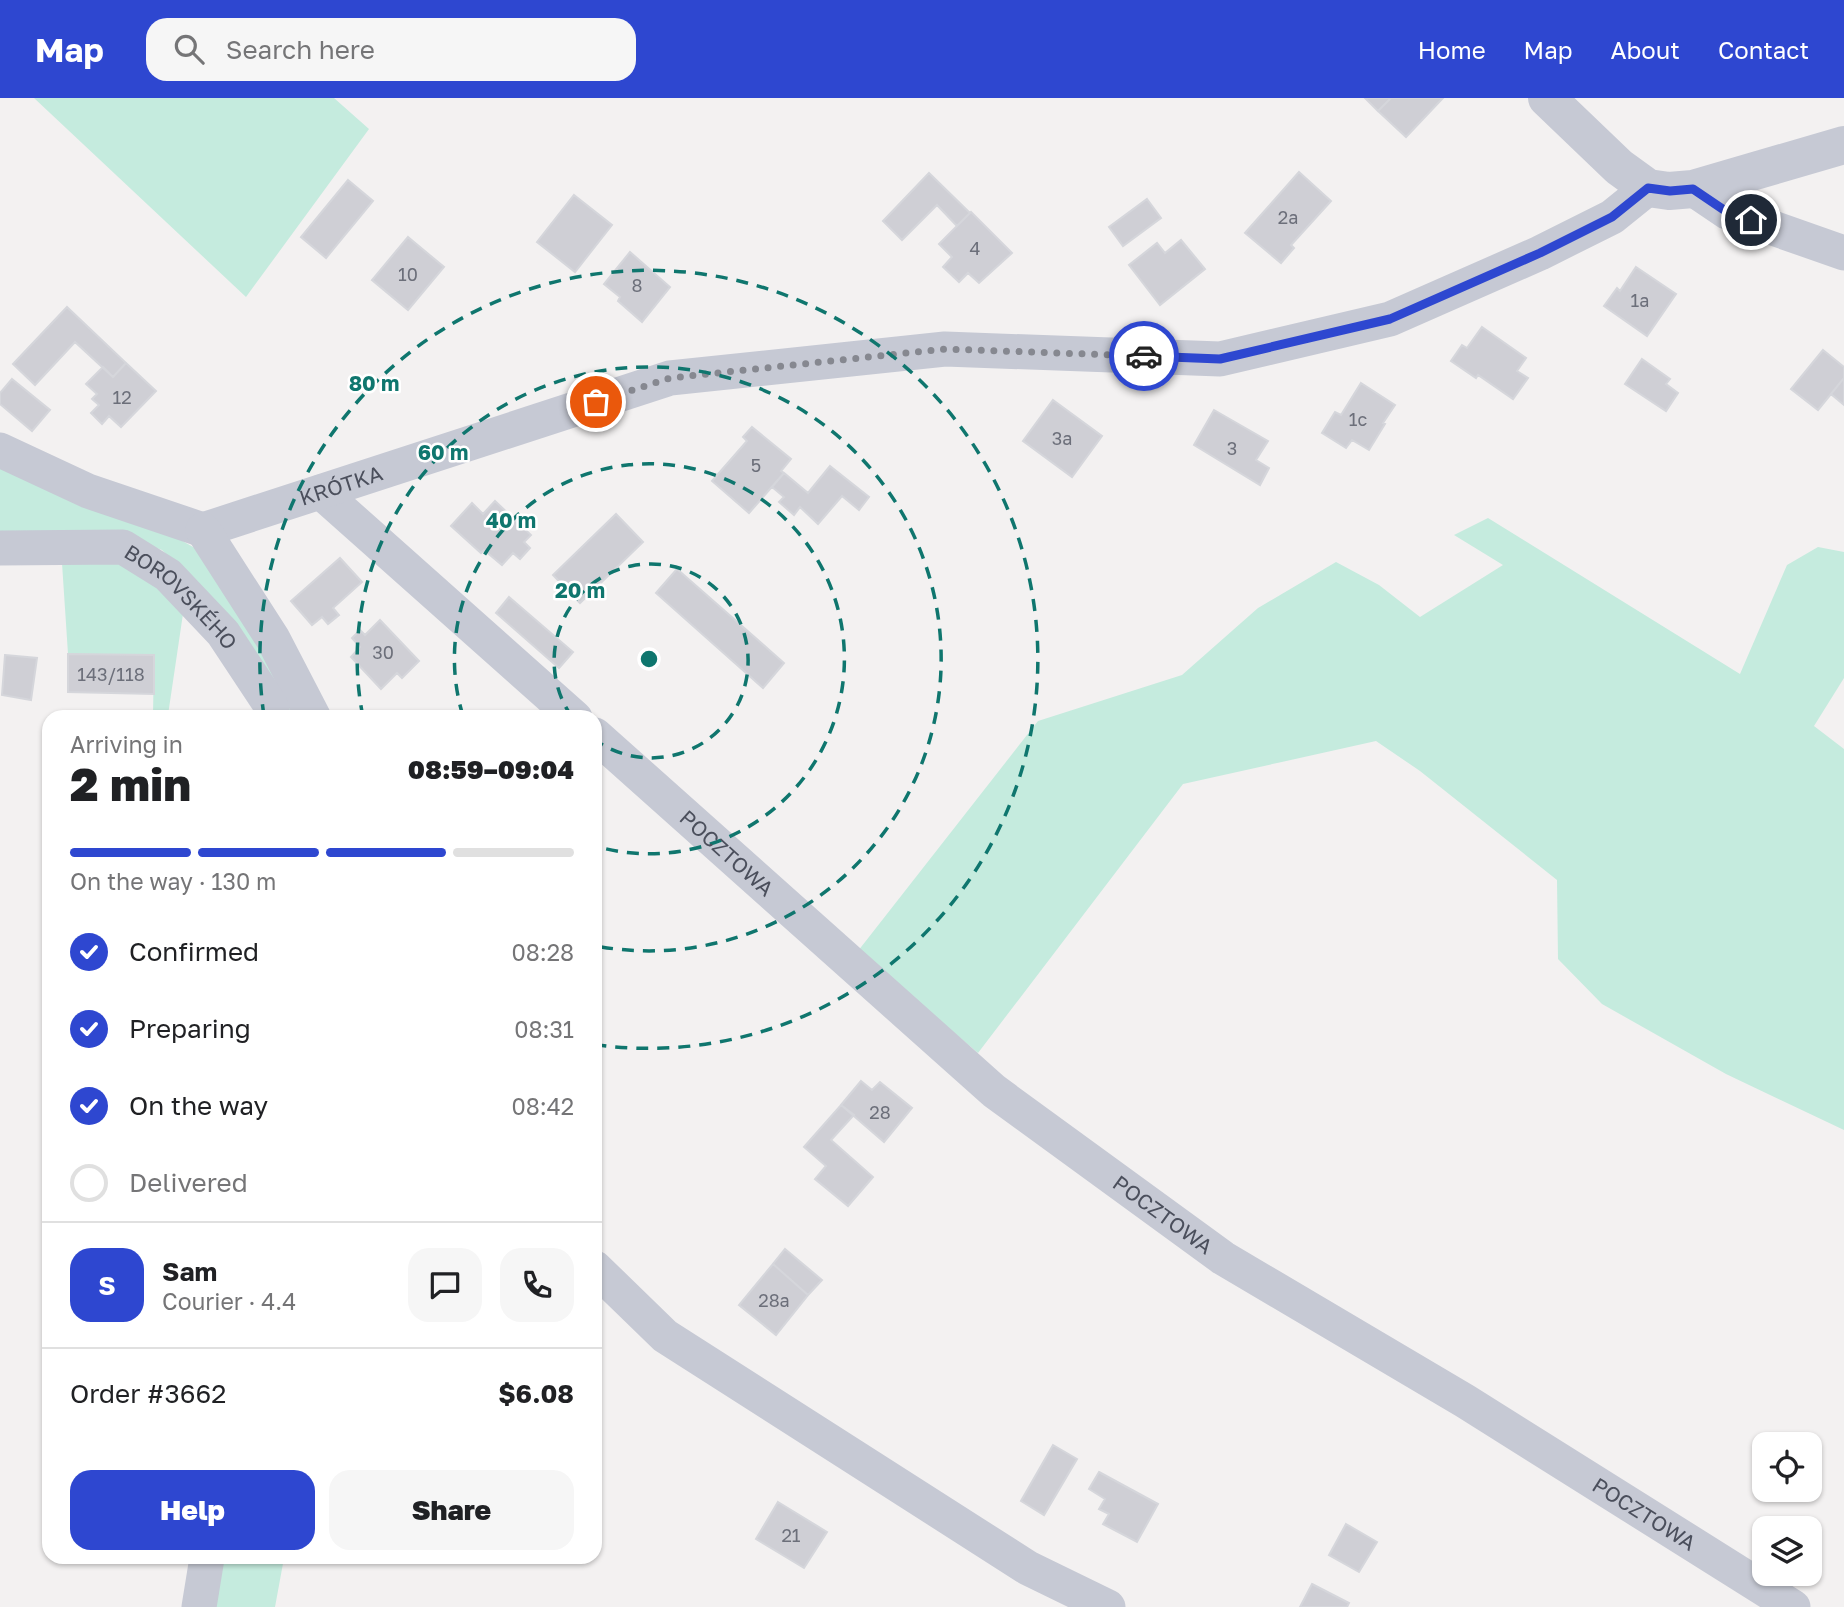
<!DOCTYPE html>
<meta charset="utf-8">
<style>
body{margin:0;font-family:"Golos Text",sans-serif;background:#f6f6f6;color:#202124;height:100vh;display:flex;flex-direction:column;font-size:26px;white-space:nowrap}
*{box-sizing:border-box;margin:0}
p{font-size:23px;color:#757577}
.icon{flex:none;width:38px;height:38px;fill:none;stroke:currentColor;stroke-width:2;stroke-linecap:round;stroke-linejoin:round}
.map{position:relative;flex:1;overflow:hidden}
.drawer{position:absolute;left:42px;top:612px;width:560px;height:854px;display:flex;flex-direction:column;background:#fff;border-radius:21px;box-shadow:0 2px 5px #0004}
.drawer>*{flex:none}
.fabs{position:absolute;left:1752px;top:1334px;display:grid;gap:14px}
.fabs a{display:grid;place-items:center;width:70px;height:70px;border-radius:14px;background:#fff;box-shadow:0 2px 5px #0004;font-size:35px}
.pin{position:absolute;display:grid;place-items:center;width:60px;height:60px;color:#fff;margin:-30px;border:4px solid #fff;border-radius:50%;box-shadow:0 2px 7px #0007}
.courier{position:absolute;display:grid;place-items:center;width:70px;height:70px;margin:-35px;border:5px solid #2e47d0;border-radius:50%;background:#fff;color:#222;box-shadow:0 2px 9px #0007}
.head em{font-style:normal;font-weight:800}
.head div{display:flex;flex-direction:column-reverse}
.head{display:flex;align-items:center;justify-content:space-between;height:119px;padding:0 28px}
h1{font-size:46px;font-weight:800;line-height:52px}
.bar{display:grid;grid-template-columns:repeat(4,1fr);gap:10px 7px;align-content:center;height:84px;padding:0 28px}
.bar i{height:9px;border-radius:5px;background:#e0e0e0}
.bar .active{background:#2e47d0}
.bar p{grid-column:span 4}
.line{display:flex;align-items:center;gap:18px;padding:0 28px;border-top:2px solid #e0e0e0}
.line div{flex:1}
.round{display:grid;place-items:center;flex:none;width:74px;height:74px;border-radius:21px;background:#f6f6f6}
ol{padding:0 28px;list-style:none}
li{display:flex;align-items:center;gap:21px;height:77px}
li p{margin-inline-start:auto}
li .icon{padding:7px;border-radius:50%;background:#2e47d0;color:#fff;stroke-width:4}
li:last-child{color:#757577}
li i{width:38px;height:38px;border:4px solid #e0e0e0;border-radius:50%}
.button{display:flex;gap:14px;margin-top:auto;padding:14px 28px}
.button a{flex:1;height:80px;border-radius:21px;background:#2e47d0;color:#fff;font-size:28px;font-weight:800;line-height:80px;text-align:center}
.button a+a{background:#f6f6f6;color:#202124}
header{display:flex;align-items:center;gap:42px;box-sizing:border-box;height:98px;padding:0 35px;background:#2e47d0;color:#fff}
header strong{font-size:33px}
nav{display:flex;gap:38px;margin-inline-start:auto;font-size:24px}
.search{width:490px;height:63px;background:#f6f6f6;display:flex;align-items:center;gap:18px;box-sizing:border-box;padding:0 24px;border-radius:21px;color:#757577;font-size:26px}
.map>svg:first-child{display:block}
.green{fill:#c5ebde}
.building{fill:#cfcfd5;stroke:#d5d6db;stroke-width:2}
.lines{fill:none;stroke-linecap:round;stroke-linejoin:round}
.minor{stroke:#c6c9d4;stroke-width:35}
.tertiary{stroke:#c6c9d4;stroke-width:38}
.done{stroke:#868890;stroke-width:7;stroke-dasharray:0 12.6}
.route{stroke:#2e47d0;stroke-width:9}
.ring{fill:none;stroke:#0f766e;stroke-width:3.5;stroke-dasharray:12 9}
.labels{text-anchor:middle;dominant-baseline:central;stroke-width:5;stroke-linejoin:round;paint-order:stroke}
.number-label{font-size:18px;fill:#6c6f7a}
.street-label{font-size:21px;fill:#4b4f5c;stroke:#fff}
.centre{fill:#0f766e;stroke:#fff;stroke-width:3.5}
.ring-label{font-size:21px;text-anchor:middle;font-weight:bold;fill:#0f766e;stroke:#fff;stroke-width:5;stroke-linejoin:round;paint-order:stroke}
</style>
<header>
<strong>Map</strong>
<div class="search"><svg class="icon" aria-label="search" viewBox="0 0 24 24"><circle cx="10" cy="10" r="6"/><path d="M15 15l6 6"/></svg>Search here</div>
<nav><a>Home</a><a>Map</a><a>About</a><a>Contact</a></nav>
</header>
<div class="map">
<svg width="1844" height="1509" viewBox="0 0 1844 1509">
<rect width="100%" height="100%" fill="#f3f1f1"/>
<path class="green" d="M34,0H334L369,31L246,199Z
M0,364L154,427L202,454L306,619H287L218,508L162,452L117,435L0,434Z
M1488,420L1740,576L1787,467L1818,449L1844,454V580L1814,628L1844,651V1032L1726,976L1602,906L1558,861L1557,782L1420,673L1376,643L1183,686L978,955L858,853L1038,623L1182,577L1258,510L1336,464L1379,487L1420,519L1503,467L1454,437Z
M62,465L144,466L184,509L168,617H153L154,557L68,556Z
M217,1460H284L275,1509H209Z"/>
<path class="building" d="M1365,0H1391L1378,13Z
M1391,0H1443L1406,39L1378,13Z
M1299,74L1331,103L1291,147L1294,150L1281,165L1245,135Z
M929,75L970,115L957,128L937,107L902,142L883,123Z
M348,82L373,103L326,160L301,139Z
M574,97L612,127L575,174L537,144Z
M1147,101L1161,120L1123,148L1109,129Z
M971,114L1012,155L979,185L968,175L959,184L943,169L952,159L939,146Z
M408,139L444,169L408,212L372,182Z
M1181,142L1205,171L1160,207L1129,167L1157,145L1165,155Z
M630,154L670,189L642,224L618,203L620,199L604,186Z
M1636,169L1676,196L1647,238L1604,208L1617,190L1620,193Z
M67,209L126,265L113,279L75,244L35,287L13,266Z
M1482,229L1526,260L1517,273L1528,280L1513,301L1478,277L1476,280L1451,263L1462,247L1467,250Z
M1823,252L1844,269V280L1818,312L1791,291Z
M1642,261L1670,281L1666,286L1678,295L1666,313L1625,286Z
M126,265L156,293L121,329L109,318L102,326L91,315L99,307L92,301L97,296L86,286L103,269L113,279Z
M1844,280V307L1831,296Z
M12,281L50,312L32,333L0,306V295Z
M1361,285L1395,307L1383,325L1385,326L1369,352L1352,342L1346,350L1322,335L1335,314L1341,317Z
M1053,302L1102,338L1072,379L1023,343Z
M1214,312L1268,343L1256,362L1269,370L1260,387L1194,347Z
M752,329L791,361L781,373L784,375L749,415L712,383L747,343L743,339Z
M830,368L869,399L859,412L842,398L818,426L800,409L794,417L779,404L784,399L772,389L784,375L808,395Z
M495,403L531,437L524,444L530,450L520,461L513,455L502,467L484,452L481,455L451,428L472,405L483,416Z
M616,416L643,444L580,505L553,477Z
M340,460L362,484L333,510L339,517L328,526L322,519L312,527L291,503Z
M677,471L784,565L763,590L656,495Z
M509,499L573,554L559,570L496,515Z
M380,522L419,563L402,580L397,575L381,591L351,559L360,549L352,540L360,532L365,537Z
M68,556L154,557V596L68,594Z
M5,557L37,560L31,602L2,597Z
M861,983L872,992L880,984L912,1010L884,1044L841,1007Z
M841,1007L854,1017L831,1042L873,1079L848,1108L815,1081L826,1068L804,1049Z
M785,1151L822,1182L808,1197L773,1166Z
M773,1166L808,1197L776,1237L739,1207Z
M1053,1347L1077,1361L1044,1417L1021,1403Z
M1099,1374L1158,1406L1137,1444L1103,1426L1109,1416L1099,1411L1105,1401L1089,1391Z
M778,1404L827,1434L804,1470L756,1441Z
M1346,1426L1377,1444L1359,1474L1329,1457Z
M1312,1486L1349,1505L1347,1509H1300Z"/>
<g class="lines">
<g class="minor">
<path d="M1693,91L1727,114L1844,155"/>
<path d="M0,352L88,393L203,432"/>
<path d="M321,394L575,620"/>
<path id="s1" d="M203,432L670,280L945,251L1220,261L1390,221L1540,155L1612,119L1648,90"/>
<path d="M203,432L273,541L314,620"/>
<path id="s2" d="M0,450L123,449L168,477L223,535L270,606L274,620"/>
<path id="s3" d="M595,637L994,993L1223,1160L1465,1303L1793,1509"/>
<path d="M595,1170L665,1238L1028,1470L1108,1509"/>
<path d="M199,1509L207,1460"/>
</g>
<path class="tertiary" d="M1547,0L1619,69L1648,90L1669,93L1693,91L1844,47"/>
</g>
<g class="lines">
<path class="done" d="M596,304L670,280L945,251L1144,258"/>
<path class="route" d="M1144,258L1220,261L1390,221L1540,155L1612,119L1648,90L1670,93L1693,91L1727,114L1751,122"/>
</g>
<g class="ring">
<path d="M572 619A97 97 0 1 1 595 642"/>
<path d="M463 618A195 195 0 1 1 595 748"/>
<path d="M363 619A292 292 0 1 1 596 848"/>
<path d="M264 618A389 389 0 1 1 598 947"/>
</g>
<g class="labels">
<g class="number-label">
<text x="1288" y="119">2a</text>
<text x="975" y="150">4</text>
<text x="408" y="176">10</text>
<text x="637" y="187">8</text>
<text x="1640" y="202">1a</text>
<text x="122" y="299">12</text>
<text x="1358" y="321">1c</text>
<text x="1062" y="340">3a</text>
<text x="1232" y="350">3</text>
<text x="756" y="367">5</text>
<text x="383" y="554">30</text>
<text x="111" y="576">143/118</text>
<text x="880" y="1014">28</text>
<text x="774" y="1202">28a</text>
<text x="791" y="1437">21</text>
</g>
<g class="street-label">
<text stroke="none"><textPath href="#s1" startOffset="145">KRÓTKA</textPath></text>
<text stroke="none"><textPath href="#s2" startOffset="200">BOROVSKÉHO</textPath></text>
<text stroke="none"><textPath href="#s3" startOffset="177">POCZTOWA</textPath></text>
<text stroke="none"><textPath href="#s3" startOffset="744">POCZTOWA</textPath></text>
<text stroke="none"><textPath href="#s3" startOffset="1311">POCZTOWA</textPath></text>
</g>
</g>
<circle cx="649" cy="561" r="10" class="centre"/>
<g class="ring-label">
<text x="374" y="293">80 m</text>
<text x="443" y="362">60 m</text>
<text x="511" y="430">40 m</text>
<text x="580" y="500">20 m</text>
</g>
</svg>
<div class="fabs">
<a><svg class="icon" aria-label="locate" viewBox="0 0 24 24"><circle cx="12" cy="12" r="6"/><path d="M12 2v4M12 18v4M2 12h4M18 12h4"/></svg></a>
<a><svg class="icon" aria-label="layers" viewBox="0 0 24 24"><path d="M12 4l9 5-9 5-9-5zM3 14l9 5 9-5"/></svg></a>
</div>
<div class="pin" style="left:596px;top:304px;background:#ea580c"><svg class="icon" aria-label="bag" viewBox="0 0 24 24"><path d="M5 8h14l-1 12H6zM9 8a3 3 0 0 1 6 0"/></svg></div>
<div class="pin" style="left:1751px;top:122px;background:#1f2937"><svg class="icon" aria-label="home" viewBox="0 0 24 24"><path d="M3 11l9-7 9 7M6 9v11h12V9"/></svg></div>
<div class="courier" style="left:1144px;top:258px"><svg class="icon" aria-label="car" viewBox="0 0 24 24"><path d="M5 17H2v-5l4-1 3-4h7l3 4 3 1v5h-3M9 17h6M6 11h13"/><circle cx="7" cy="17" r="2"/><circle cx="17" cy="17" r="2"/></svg></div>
<section class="drawer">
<div class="head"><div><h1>2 min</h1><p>Arriving in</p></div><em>08:59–09:04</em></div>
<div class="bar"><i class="active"></i><i class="active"></i><i class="active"></i><i></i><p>On the way · 130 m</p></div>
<ol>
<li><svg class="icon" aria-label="check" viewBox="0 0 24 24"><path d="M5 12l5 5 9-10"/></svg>Confirmed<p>08:28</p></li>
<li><svg class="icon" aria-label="check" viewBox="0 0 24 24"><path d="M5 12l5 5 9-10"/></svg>Preparing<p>08:31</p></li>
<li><svg class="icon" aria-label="check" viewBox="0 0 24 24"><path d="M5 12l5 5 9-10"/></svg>On the way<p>08:42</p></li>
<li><i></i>Delivered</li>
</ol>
<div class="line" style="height:126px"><b class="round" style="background:#2e47d0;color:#fff">S</b><div><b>Sam</b><p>Courier · 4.4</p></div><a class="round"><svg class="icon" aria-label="chat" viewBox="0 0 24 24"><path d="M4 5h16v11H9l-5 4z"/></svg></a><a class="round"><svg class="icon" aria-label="phone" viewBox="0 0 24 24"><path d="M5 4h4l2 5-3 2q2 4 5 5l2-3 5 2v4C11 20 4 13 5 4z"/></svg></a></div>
<div class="line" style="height:91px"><div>Order #3662</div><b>$6.08</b></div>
<div class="button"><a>Help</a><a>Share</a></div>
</section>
</div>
